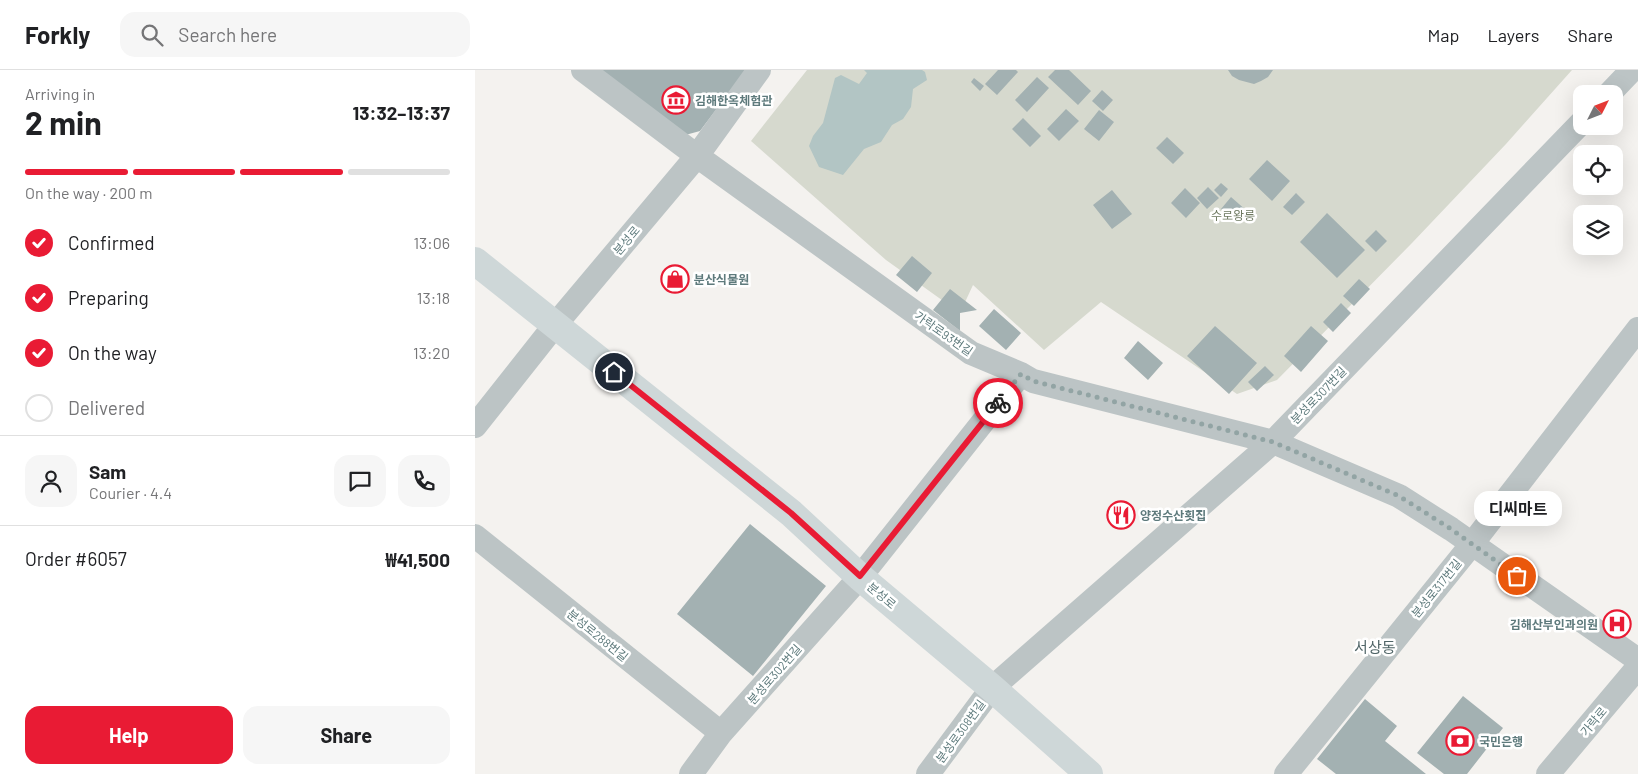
<!DOCTYPE html>
<meta charset="utf-8">
<style>
body{margin:0;font-family:Barlow,"Noto Sans KR",sans-serif;background:#f6f6f6;color:#202124;height:100vh;display:flex;flex-direction:column;font-size:19px;white-space:nowrap}
*{box-sizing:border-box;margin:0}
p{font-size:16px;color:#757577}
.icon{flex:none;width:28px;height:28px;fill:none;stroke:currentColor;stroke-width:2;stroke-linecap:round;stroke-linejoin:round}
.map{position:relative;flex:1;overflow:hidden}
.panel{display:flex;flex-direction:column;background:#fff;width:475px}
.panel>*{flex:none}
.needle{width:32px;rotate:48deg}
.fabs{position:absolute;left:1098px;top:15px;display:grid;gap:10px}
.fabs a{display:grid;place-items:center;width:50px;height:50px;border-radius:10px;background:#fff;box-shadow:0 5px 20px #0002;font-size:25px}
.pin{position:absolute;display:grid;place-items:center;width:42px;height:42px;color:#fff;margin:-21px;border:2px solid #fff;border-radius:50%;box-shadow:0 1px 5px #0007}
.courier{position:absolute;display:grid;place-items:center;width:50px;height:50px;margin:-25px;border:4px solid #e91b34;border-radius:50%;background:#fff;color:#222;box-shadow:0 1px 6px #0007}
.bubble{position:absolute;height:35px;border-radius:15px;background:#fff;box-shadow:0 5px 20px #0002;font-size:16px;font-weight:700;line-height:35px;text-align:center}
.head em{font-style:normal;font-weight:700}
.head div{display:flex;flex-direction:column-reverse}
.head{display:flex;align-items:center;justify-content:space-between;height:85px;padding:0 25px}
h1{font-size:32px;font-weight:700;line-height:38px}
.bar{display:grid;grid-template-columns:repeat(4,1fr);gap:8px 5px;align-content:center;height:60px;padding:0 25px}
.bar i{height:6px;border-radius:4px;background:#e0e0e0}
.bar .on{background:#e91b34}
.bar p{grid-column:span 4}
.line{display:flex;align-items:center;gap:12px;padding:0 25px;border-top:1px solid #e0e0e0}
.line div{flex:1}
.round{display:grid;place-items:center;flex:none;width:52px;height:52px;border-radius:15px;background:#f6f6f6}
ol{padding:0 25px;list-style:none}
li{display:flex;align-items:center;gap:15px;height:55px}
li p{margin-inline-start:auto}
li .icon{padding:5px;border-radius:50%;background:#e91b34;color:#fff;stroke-width:4}
li:last-child{color:#757577}
li i{width:28px;height:28px;border:2px solid #e0e0e0;border-radius:50%}
.primary-button{display:flex;gap:10px;margin-top:auto;padding:10px 25px}
.primary-button a{flex:1;height:58px;border-radius:15px;background:#e91b34;color:#fff;font-size:20px;font-weight:700;line-height:58px;text-align:center}
.primary-button a+a{background:#f6f6f6;color:#202124}
header{display:flex;align-items:center;gap:30px;box-sizing:border-box;height:70px;padding:0 25px;background:#fff;border-bottom:1px solid #e0e0e0}
header strong{font-size:24px}
nav{display:flex;gap:28px;margin-inline-start:auto;font-size:18px}
.search{width:350px;height:45px;background:#f6f6f6;display:flex;align-items:center;gap:12px;box-sizing:border-box;padding:0 18px;border-radius:15px;color:#757577;font-size:19px}
main{display:flex;flex:1;min-height:0}
.map>svg:first-child{display:block}
.green{fill:#d6d9ce}
.water{fill:#b2c5c4}
.building{fill:#a3b1b2}
.lines{fill:none;stroke-linecap:round;stroke-linejoin:round}
.minor{stroke:#bcc4c5;stroke-width:24}
.major{stroke:#ced7d8;stroke-width:28}
.done{stroke:#92a4a4;stroke-width:5;stroke-dasharray:0 9}
.route{stroke:#e91b34;stroke-width:6}
.labels{text-anchor:middle;dominant-baseline:central;stroke-width:5;stroke-linejoin:round;paint-order:stroke}
.poi-label{font-size:12px;font-weight:bold;fill:#5e7a7c;stroke:#fff;text-anchor:start}
.park-label{font-size:12px;fill:#6e7961;stroke:#fff}
.street-label{font-size:12px;fill:#5e7a7c;stroke:#fff}
.quarter-label{font-size:15px;fill:#506567;stroke:#fff}
</style>
<header>
<strong>Forkly</strong>
<div class="search"><svg class="icon" aria-label="search" viewBox="0 0 24 24"><circle cx="10" cy="10" r="6"/><path d="M15 15l6 6"/></svg>Search here</div>
<nav><a>Map</a><a>Layers</a><a>Share</a></nav>
</header>
<main>
<section class="panel">
<div class="head"><div><h1>2 min</h1><p>Arriving in</p></div><em>13:32–13:37</em></div>
<div class="bar"><i class="on"></i><i class="on"></i><i class="on"></i><i></i><p>On the way · 200 m</p></div>
<ol>
<li><svg class="icon" aria-label="check" viewBox="0 0 24 24"><path d="M5 12l5 5 9-10"/></svg>Confirmed<p>13:06</p></li>
<li><svg class="icon" aria-label="check" viewBox="0 0 24 24"><path d="M5 12l5 5 9-10"/></svg>Preparing<p>13:18</p></li>
<li><svg class="icon" aria-label="check" viewBox="0 0 24 24"><path d="M5 12l5 5 9-10"/></svg>On the way<p>13:20</p></li>
<li><i></i>Delivered</li>
</ol>
<div class="line" style="height:90px"><a class="round"><svg class="icon" aria-label="person" viewBox="0 0 24 24"><circle cx="12" cy="8" r="4"/><path d="M4 21q1-7 8-7t8 7"/></svg></a><div><b>Sam</b><p>Courier · 4.4</p></div><a class="round"><svg class="icon" aria-label="chat" viewBox="0 0 24 24"><path d="M4 5h16v11H9l-5 4z"/></svg></a><a class="round"><svg class="icon" aria-label="phone" viewBox="0 0 24 24"><path d="M5 4h4l2 5-3 2q2 4 5 5l2-3 5 2v4C11 20 4 13 5 4z"/></svg></a></div>
<div class="line" style="height:65px"><div>Order #6057</div><b>₩41,500</b></div>
<div class="primary-button"><a>Help</a><a>Share</a></div>
</section>
<div class="map">
<svg width="1163" height="704" viewBox="0 0 1163 704">
<rect width="100%" height="100%" fill="#f4f2ef"/>
<path class="green" d="M332,0H1097L1031,74L937,173L802,310L762,324L626,232L569,280L498,215L485,243L411,190L276,71Z"/>
<path class="water" d="M389,0H447L450,2L452,10L438,19L436,37L428,49L417,55L406,72L389,79L368,105L344,97L334,76L338,66L348,53L360,8L366,5L384,14L392,3Z"/>
<path class="building" d="M115,0H271L225,61L203,67Z
M523,0H541L543,2L522,25L510,14Z
M580,0H594L616,21L603,35L573,7Z
M753,0H798L793,7L786,11L779,14L764,10L757,6Z
M562,7L574,18L552,42L540,30Z
M499,8L509,16L505,21L496,12Z
M627,20L638,30L628,41L617,31Z
M591,39L604,51L584,71L572,59Z
M624,40L639,52L624,71L609,59Z
M548,48L566,66L555,77L537,59Z
M692,67L709,83L698,94L681,78Z
M792,90L815,111L797,131L774,109Z
M746,113L753,119L746,127L739,120Z
M733,117L744,128L732,139L722,128Z
M710,118L725,133L711,148L696,133Z
M637,120L657,144L637,159L618,135Z
M821,123L830,132L817,145L808,137Z
M756,127L772,141L762,153L746,139Z
M852,143L890,180L862,208L825,172Z
M901,160L912,171L901,182L890,171Z
M437,186L457,203L442,222L421,205Z
M884,209L895,219L879,236L868,226Z
M475,219L502,240L485,243V261L458,240Z
M866,233L876,243L858,262L848,252Z
M519,239L546,263L531,280L504,256Z
M740,256L782,293L754,324L712,286Z
M836,256L853,271L826,302L809,286Z
M663,271L688,293L673,310L649,288Z
M790,296L799,305L782,321L773,312Z
M275,454L351,516L278,606L202,544Z
M988,626L1028,658L992,704H969L942,683Z
M890,629L922,656L910,671L951,704H861L842,689Z"/>
<g class="lines">
<path class="minor" d="M108,0L222,86L496,283L546,304L558,311L798,372L924,426L976,459L1163,590
M1134,24L1157,0
M0,356L80,255L222,86L284,0
M0,466L246,663
M216,704L246,663L385,507L546,304
M453,704L517,618L798,372L1106,53
M811,704L997,474L1163,259
M1073,704L1163,597"/>
<path class="major" d="M0,191L316,443L385,507L517,618L614,704"/>
</g>
<g class="lines">
<path class="done" d="M523,333L546,304L558,311L798,372L924,426L976,459L1042,506"/>
<path class="route" d="M139,302L316,443L385,506L523,333"/>
</g>
<defs>
<g id="museum-ring" transform="scale(1.4375)"><circle r="9.5" fill="#fff" stroke="#e91b34" stroke-width="1.5"/><path d="M0-6L6-3V-2H-6V-3ZM-5-1h2V3h-2ZM-1-1h2V3h-2ZM3-1h2V3H3ZM-6 4H6V6H-6Z" fill="#e91b34"/></g>
<g id="shop-ring" transform="scale(1.4375)"><circle r="9.5" fill="#fff" stroke="#e91b34" stroke-width="1.5"/><path d="M-5-2.5h2.3a2.7 3.5 0 0 1 5.4 0H5L5.5 6h-11ZM-1.5-2.5h3a1.5 2.3 0 0 0-3 0Z" fill="#e91b34"/></g>
<g id="restaurant-ring" transform="scale(1.4375)"><circle r="9.5" fill="#fff" stroke="#e91b34" stroke-width="1.5"/><path d="M-5-6h1v4h1v-4h1v4h1v-4h1v5L-1.5 .5V6h-2V.5L-5-1ZM5-6V6H3V1.5H1.5Q1.5-4 5-6Z" fill="#e91b34"/></g>
<g id="hospital-ring" transform="scale(1.4375)"><circle r="9.5" fill="#fff" stroke="#e91b34" stroke-width="1.5"/><path d="M-5-5h3v3.5h4V-5h3V5h-3V1.5h-4V5h-3Z" fill="#e91b34"/></g>
<g id="bank-ring" transform="scale(1.4375)"><circle r="9.5" fill="#fff" stroke="#e91b34" stroke-width="1.5"/><path d="M-6-4H6V4H-6ZM0-2.3a2.3 2.3 0 1 0 0 4.6a2.3 2.3 0 1 0 0-4.6Z" fill="#e91b34"/></g>
</defs>
<g fill-rule="evenodd">
<use href="#museum-ring" x="201" y="30"/>
<use href="#shop-ring" x="200" y="209"/>
<use href="#restaurant-ring" x="646" y="445"/>
<use href="#hospital-ring" x="1142" y="554"/>
<use href="#bank-ring" x="985" y="671"/>
</g>
<g class="labels">
<g class="poi-label">
<text x="220" y="30">김해한옥체험관</text>
<text x="219" y="209">분산식물원</text>
<text x="665" y="445">양정수산횟집</text>
<text x="1123" y="554" text-anchor="end">김해산부인과의원</text>
<text x="1004" y="671">국민은행</text>
</g>
<g class="park-label">
<text x="758" y="145">수로왕릉</text>
</g>
<g class="street-label">
<text transform="translate(151 170) rotate(-50)">분성로</text>
<text transform="translate(469 263) rotate(35)">가락로93번길</text>
<text transform="translate(843 325) rotate(-46)">분성로307번길</text>
<text transform="translate(961 518) rotate(-51)">분성로317번길</text>
<text transform="translate(407 525) rotate(40)">분성로</text>
<text transform="translate(123 565) rotate(39)">분성로288번길</text>
<text transform="translate(299 604) rotate(-49)">분성로302번길</text>
<text transform="translate(1118 651) rotate(-50)">가락로</text>
<text transform="translate(485 661) rotate(-54)">분성로308번길</text>
</g>
<g class="quarter-label">
<text x="900" y="577">서상동</text>
</g>
</g>
</svg>
<div class="fabs">
<a><svg class="needle" viewBox="-14 -14 28 28"><path d="M0-13l5 13h-10z" fill="#e53935"/><path d="M0 13l5-13h-10z" fill="#757577"/></svg></a>
<a><svg class="icon" aria-label="locate" viewBox="0 0 24 24"><circle cx="12" cy="12" r="6"/><path d="M12 2v4M12 18v4M2 12h4M18 12h4"/></svg></a>
<a><svg class="icon" aria-label="layers" viewBox="0 0 24 24"><path d="M12 4l9 5-9 5-9-5zM3 14l9 5 9-5"/></svg></a>
</div>
<div class="pin" style="left:1042px;top:506px;background:#ea580c"><svg class="icon" aria-label="bag" viewBox="0 0 24 24"><path d="M5 8h14l-1 12H6zM9 8a3 3 0 0 1 6 0"/></svg></div>
<div class="pin" style="left:139px;top:302px;background:#1f2937"><svg class="icon" aria-label="home" viewBox="0 0 24 24"><path d="M3 11l9-7 9 7M6 9v11h12V9"/></svg></div>
<div class="courier" style="left:523px;top:333px"><svg class="icon" aria-label="bike" viewBox="0 0 24 24"><circle cx="6" cy="16" r="4"/><circle cx="18" cy="16" r="4"/><path d="M6 16l4-8h5l3 8M10 8l3 8H6M13 5h3"/></svg></div>
<div class="bubble" style="left:999px;top:421px;width:88px">디씨마트</div>
</div>
</main>
